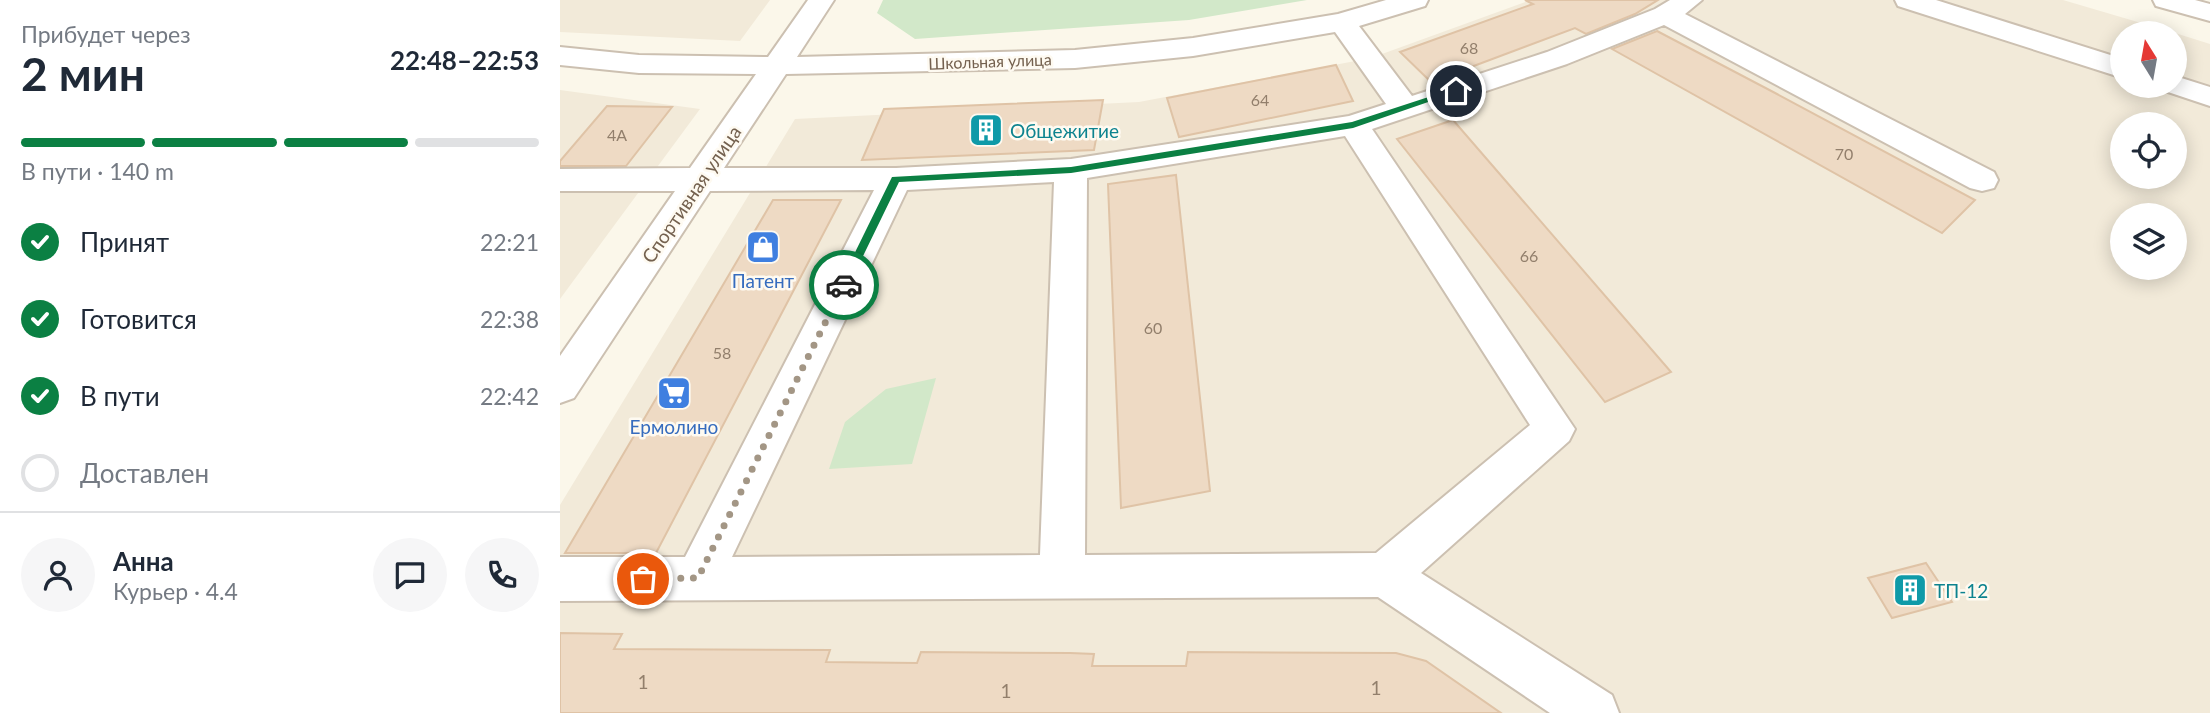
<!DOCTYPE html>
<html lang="ru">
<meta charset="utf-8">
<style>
body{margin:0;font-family:Lato,sans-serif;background:#f6f6f7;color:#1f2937;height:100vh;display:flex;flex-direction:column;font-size:26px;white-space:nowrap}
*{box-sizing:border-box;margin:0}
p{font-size:23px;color:#747a83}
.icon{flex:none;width:38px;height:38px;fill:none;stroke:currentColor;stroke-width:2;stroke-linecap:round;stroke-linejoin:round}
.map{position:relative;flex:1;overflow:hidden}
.side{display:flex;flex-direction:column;background:#fff;width:560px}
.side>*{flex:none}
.needle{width:46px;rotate:349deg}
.controls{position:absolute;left:1550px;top:21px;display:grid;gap:14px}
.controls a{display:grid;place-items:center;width:77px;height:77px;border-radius:50%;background:#fff;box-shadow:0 4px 18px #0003;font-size:35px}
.pin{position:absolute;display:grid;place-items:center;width:60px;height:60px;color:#fff;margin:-30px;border:4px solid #fff;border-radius:50%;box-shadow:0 2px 7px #0007}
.courier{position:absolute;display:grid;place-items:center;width:70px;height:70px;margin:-35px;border:5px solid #0b8043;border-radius:50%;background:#fff;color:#222;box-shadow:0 2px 9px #0007}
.head em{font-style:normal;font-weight:700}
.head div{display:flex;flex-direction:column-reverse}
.head{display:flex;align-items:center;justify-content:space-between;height:119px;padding:0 21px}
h1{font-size:46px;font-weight:700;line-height:52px}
.bar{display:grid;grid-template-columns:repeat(4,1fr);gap:10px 7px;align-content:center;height:84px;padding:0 21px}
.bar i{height:9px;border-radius:5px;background:#e0e1e3}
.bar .on{background:#0b8043}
.bar p{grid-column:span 4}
.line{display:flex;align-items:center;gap:18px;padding:0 21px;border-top:2px solid #e0e1e3}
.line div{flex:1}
.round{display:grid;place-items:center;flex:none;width:74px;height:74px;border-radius:37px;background:#f6f6f7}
ol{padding:0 21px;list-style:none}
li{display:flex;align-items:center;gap:21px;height:77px}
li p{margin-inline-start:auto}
li .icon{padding:7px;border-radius:50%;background:#0b8043;color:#fff;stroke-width:4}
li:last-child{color:#747a83}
li i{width:38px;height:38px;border:4px solid #e0e1e3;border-radius:50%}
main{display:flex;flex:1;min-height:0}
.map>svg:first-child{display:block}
.residential{fill:#f2ead9;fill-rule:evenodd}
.green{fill:#d2e8c9}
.building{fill:#eedac4;stroke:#dfc3a6;stroke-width:2}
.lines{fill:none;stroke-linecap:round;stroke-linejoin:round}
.minor-casing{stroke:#ccc0b1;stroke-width:4}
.minor{fill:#fff;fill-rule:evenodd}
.route{fill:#0b8043}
.done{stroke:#a39685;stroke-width:7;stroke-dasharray:0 12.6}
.labels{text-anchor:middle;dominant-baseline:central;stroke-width:5;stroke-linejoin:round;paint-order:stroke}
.number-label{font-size:16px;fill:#927f6c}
.far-street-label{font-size:16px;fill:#74614f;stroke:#fefaf1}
.culture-label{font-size:19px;fill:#0d838f;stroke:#fefaf1;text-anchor:start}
.street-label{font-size:19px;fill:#74614f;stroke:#fefaf1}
.shop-label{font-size:19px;fill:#366cbe;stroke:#fefaf1}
.near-number-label{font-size:19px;fill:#927f6c}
</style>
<main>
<section class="side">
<div class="head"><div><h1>2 мин</h1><p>Прибудет через</p></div><em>22:48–22:53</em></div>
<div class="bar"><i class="on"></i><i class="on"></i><i class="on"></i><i></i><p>В пути · 140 m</p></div>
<ol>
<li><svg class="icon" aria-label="check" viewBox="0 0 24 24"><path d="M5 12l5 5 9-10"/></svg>Принят<p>22:21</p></li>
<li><svg class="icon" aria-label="check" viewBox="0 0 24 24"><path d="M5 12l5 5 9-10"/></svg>Готовится<p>22:38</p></li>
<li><svg class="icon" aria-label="check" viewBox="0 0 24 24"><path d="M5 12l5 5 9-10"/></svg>В пути<p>22:42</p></li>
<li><i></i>Доставлен</li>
</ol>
<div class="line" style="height:126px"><a class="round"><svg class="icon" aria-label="person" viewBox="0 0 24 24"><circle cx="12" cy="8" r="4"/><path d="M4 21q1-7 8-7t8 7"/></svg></a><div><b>Анна</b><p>Курьер · 4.4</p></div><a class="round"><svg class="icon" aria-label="chat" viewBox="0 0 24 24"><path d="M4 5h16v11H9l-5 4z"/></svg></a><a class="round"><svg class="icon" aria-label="phone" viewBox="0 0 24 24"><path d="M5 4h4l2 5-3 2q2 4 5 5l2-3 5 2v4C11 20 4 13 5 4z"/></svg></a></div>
</section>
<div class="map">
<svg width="1650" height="713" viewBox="0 0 1650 713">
<rect width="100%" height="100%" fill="#fbf7ea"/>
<path class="residential" d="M0,0H210L180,41L0,32Z
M971,0H1503L1615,33H1563V86H1615V33L1650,44V713H0V505L235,119L579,102L811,58ZM1563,124H1615V177H1563ZM1563,215H1615V268H1563Z
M0,90L140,109L0,299Z"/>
<path class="green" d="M323,0H747L629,20L355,39L317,13Z
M376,378L352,464L269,469L285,422L326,389Z"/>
<path class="building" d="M965,0H1098L1075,14L1026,34L1015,28L871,82L840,52L973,4Z
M1097,31L1217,94L1415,200L1382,233L1052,49Z
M776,65L793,101L619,137L607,98Z
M543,100L534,150L302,160L324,109Z
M47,106L112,107L66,166H0V161Z
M893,120L1111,372L1045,402L837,139Z
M616,175L650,491L561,508L548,184Z
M213,200H281L96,553H5Z
M1366,563L1392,602L1332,618L1308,578Z
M0,633L62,634L54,649L270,650L266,662L357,663L361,652L510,653L534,654L532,666H626L628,652L836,653L866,661L941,713H0Z"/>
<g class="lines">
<g class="minor-casing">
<path id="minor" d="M248,0H274L237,57L515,50L633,38L778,14L826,0H868L865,6L799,26L852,96L987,52L1095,9L1110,0H1142L1125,14L1434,172L1438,180L1434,188L1422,191L1410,188L1104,25L1007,64L812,129L1015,429L1009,441L861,573L1052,695L1059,713H990L818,597L0,601V557H125L314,190L150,191L14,398L0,403V356L115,191H0V169L130,168L196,74L79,73L0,65V47L79,55L208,57ZM775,32L826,104L789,116L511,159L336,168H164L226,74L515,68L633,56ZM785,136L970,425L816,553L525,555L527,178ZM494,182L480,555L172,557L347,190Z
M1335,0H1376L1563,59V78L1338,6Z
M1593,0H1635L1650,4V21L1596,6Z
M1615,76L1650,87V106L1605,91L1601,86H1615Z"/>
</g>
<use href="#minor" class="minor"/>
</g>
<path class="route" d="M893,89L900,91L793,128L511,173L339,182L288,287L284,289L279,285L332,177L511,167L792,122Z"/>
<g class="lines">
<path class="done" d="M83,579L138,578L284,285"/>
</g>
<defs>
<g id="building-square" transform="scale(1.75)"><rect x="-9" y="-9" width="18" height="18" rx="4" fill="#0f9aa8" stroke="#fefaf1"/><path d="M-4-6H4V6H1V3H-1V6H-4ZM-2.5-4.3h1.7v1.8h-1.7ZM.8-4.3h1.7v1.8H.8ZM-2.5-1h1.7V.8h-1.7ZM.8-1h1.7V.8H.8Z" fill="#fff"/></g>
<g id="shop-square" transform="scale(1.75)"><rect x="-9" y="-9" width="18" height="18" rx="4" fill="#3f7fe0" stroke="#fefaf1"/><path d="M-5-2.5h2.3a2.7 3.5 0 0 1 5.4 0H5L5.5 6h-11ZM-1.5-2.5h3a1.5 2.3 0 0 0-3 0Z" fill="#fff"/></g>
<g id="supermarket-square" transform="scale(1.75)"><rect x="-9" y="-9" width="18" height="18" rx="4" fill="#3f7fe0" stroke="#fefaf1"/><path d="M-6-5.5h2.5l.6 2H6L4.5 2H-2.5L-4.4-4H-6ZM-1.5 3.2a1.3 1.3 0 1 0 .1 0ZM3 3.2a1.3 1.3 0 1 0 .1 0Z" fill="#fff"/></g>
</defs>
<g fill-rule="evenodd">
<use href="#building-square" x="426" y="130"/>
<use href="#shop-square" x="203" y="247"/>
<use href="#supermarket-square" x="114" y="393"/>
<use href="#building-square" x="1350" y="590"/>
</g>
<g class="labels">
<g class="number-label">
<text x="909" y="47">68</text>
<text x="700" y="99">64</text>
<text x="57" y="134">4А</text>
<text x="1284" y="153">70</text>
<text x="969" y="255">66</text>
<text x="593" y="327">60</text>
<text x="162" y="352">58</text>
</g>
<g class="far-street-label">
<text transform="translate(430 61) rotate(-2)">Школьная улица</text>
</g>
<g class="culture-label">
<text x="450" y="130">Общежитие</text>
<text x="1374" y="590">ТП-12</text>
</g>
<g class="street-label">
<text transform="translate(131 194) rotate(-56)">Спортивная улица</text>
</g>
<g class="shop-label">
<text x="203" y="280">Патент</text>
<text x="114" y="426">Ермолино</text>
</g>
<g class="near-number-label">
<text x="83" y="681">1</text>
<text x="816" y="687">1</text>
<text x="446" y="690">1</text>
</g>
</g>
</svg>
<div class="controls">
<a><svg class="needle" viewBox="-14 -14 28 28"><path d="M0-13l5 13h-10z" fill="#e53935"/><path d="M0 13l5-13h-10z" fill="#747a83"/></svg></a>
<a><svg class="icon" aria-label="locate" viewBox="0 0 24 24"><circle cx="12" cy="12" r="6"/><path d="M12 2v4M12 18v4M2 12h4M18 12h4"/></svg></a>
<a><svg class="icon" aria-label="layers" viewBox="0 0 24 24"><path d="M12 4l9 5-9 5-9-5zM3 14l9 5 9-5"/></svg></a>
</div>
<div class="pin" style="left:83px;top:579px;background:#ea580c"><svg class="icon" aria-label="bag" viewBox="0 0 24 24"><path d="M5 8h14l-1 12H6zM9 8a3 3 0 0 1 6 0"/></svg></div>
<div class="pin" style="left:896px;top:91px;background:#1f2937"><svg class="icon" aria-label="home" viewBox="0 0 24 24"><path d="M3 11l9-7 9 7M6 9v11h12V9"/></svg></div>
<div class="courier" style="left:284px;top:285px"><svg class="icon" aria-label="car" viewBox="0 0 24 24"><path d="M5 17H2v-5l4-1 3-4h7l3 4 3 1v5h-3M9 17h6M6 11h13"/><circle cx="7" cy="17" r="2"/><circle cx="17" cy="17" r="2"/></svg></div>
</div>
</main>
